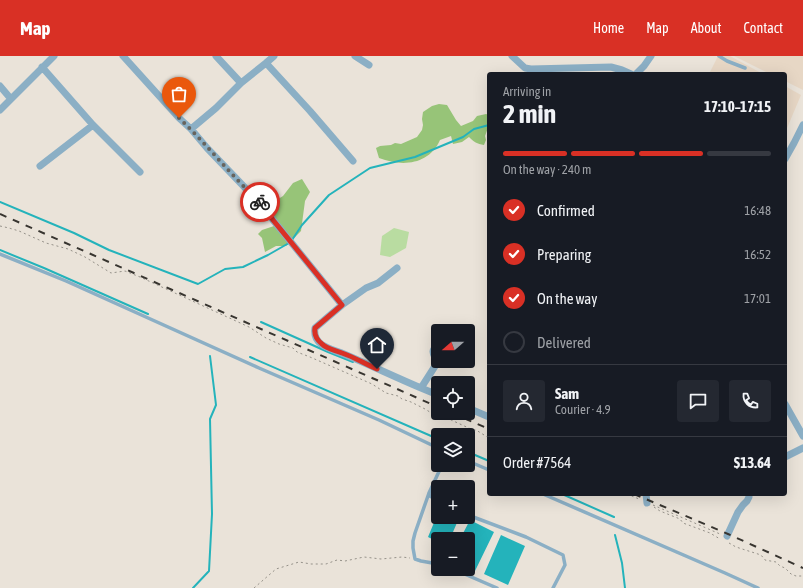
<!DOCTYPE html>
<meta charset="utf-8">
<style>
body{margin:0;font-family:"Asap Condensed",sans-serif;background:#242831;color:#f1f3f6;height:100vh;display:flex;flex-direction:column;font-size:15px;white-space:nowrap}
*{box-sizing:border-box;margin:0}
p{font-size:13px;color:#9ea1a6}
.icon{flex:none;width:22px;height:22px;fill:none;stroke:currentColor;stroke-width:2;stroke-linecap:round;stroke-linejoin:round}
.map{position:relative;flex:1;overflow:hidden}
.details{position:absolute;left:487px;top:16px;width:300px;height:424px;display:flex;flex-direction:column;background:#171b24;border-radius:4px;box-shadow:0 4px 16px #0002}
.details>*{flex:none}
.needle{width:26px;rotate:250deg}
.fabs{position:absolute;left:431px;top:268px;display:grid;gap:8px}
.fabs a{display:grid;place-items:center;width:44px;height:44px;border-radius:4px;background:#171b24;box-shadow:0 4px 16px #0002;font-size:20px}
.pin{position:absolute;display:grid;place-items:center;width:34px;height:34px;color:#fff;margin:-41px -17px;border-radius:50% 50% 50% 0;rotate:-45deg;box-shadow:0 0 4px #0007}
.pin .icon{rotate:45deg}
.courier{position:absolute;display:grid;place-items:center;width:40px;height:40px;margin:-20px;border:3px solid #d93025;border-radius:50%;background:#fff;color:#222;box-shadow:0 1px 5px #0007}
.summary em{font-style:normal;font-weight:700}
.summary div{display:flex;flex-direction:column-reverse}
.summary{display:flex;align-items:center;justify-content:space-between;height:68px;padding:0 16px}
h1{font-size:26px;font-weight:700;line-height:30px}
.bar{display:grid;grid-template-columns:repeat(4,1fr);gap:6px 4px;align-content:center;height:48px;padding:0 16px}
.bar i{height:5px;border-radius:3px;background:#363941}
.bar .selected{background:#d93025}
.bar p{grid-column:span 4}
.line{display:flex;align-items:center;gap:10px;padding:0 16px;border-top:1px solid #363941}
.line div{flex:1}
.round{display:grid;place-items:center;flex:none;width:42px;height:42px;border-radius:4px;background:#242831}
ol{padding:0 16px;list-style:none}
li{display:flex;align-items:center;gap:12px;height:44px}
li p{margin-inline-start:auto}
li .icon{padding:4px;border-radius:50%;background:#d93025;color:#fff;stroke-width:4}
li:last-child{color:#9ea1a6}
li i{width:22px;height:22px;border:2px solid #363941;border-radius:50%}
header{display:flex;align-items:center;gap:24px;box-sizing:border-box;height:56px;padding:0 20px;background:#d93025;color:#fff}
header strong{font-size:19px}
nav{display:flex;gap:22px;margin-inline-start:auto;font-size:14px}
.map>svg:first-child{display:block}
.education{fill:#e7d7c5}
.green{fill:#b9dca1}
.forest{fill:#97c478}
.water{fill:#24b3bb}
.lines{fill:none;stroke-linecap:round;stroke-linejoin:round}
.stream{stroke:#24b3bb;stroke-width:2}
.path{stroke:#959189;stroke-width:1;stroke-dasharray:2 3;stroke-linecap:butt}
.service{stroke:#8bafc5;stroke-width:3.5}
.minor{stroke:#8bafc5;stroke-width:7}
.rail{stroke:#383530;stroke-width:2;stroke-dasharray:7 7;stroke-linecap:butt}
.done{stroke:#67645e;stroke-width:4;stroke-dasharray:0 7.2}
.route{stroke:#d93025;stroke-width:5}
</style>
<header>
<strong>Map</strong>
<nav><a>Home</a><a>Map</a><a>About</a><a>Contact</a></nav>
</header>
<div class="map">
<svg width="803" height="532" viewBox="0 0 803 532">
<rect width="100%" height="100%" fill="#eae3d9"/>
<path class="education" d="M718,0H730L763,18H709Z
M734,0H803V34L785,25V18H770Z
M785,30L801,39L785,77Z"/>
<path class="green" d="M394,172L409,176L406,192L390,201L380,199L382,180Z"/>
<path class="forest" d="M439,48L447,49L456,64L461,70L473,65L477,60L486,58L489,59V69L485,80L486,84L484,89C477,88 474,86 469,81L462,86L453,88L451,80L440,84C429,109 402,111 379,102L376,92L380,90L391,89L395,87L401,88L417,81L422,74L423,69L422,63L423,56L432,50Z
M302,123L310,136L305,145L301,175L286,190H276L265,196L262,182L258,178L262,174L274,170L266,156L249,162L244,155C244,154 247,150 248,149C255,145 265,146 272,147L283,140L293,127Z"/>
<path class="water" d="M438,457V461L459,462L450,483H438V486L428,481Z
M470,464L494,476L475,515L468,511V483H460Z
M501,479L525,490L508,529L484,518Z"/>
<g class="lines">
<path class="stream" d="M0,146L74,177L109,194L198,228L225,213L243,211L268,199L289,187
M292,184L302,169L329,139L370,112L415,101L463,81L474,73L489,69
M0,194L44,212L148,258
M261,266L328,296L353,306
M250,301L438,383
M468,396L489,405
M562,438L614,461
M615,479L622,507L625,532
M193,532L209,515L212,458L210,363L216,349L210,300"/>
<path class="path" d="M0,170L9,172L19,175L46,187L68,193L85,201L111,217L125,215L140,221L249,271L266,282L279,288L293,292L297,296L310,301L372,328L386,337L398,340L402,343L411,346L425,353L433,358L449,363L473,374H476L489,382
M627,438L639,443
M653,449L720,478
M654,451L660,455L680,463L683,467L710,477L720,483
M729,487L736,491L761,499L765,504L776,506L780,510L785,512L791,518L796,520H803
M254,532L276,513L299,506L311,508H326L337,504L345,505L364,501L381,503L402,501L410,502"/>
<path class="service" d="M719,0L727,5L745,12
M0,198L66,225L259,312L379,364L438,392
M468,405L489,414
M429,437L430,440L438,445
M543,438L725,517L758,532
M468,459L526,481L563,499L565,509L553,532
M438,508L421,505L415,503L413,492V485L415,477L429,437L442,409
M453,513L497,532"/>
<path class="minor" d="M123,0L179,62L191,73L207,92L251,138L263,149L273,164L342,249
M216,0L241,27
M355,0L369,9
M512,0L525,12L531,13L611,11L622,14L631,18
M266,7L310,55L353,105
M42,11L93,69L140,116
M636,18L644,10L651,0
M0,30L11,43
M0,54L54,0
M191,73L216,52L241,27L266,7L274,0
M785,103L794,87L803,69
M40,110L93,69
M397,212L378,227L366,232L342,249L315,272C314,278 316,284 321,288C328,293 337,295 344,298C370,309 395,321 421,332L437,307C436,299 428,297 438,288
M421,332L438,339
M785,348L803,380
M468,352L489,361
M785,401L803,392
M646,438L647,447
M727,480L738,456L743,449L747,445L749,441V438"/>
<path class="rail" d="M0,158L438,351
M452,357L489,373
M634,438L728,478L803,512"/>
</g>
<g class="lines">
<path class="done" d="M179,62C207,88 231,120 260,146"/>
<path class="route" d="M260,146L263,148L273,164L342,249L315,272C314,278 317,284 322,288C327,293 335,294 342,297C354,301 365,308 377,313"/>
</g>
</svg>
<div class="fabs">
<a><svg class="needle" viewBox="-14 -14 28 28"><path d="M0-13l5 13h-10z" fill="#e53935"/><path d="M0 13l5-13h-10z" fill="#9ea1a6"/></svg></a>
<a><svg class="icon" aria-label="locate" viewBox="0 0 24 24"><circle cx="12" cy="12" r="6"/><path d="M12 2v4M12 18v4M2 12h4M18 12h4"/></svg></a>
<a><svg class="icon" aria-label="layers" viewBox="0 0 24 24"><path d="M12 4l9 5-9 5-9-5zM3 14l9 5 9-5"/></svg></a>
<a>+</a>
<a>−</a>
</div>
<div class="pin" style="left:179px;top:62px;background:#ea580c"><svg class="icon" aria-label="bag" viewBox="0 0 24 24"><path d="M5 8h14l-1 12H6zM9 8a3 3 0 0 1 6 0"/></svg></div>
<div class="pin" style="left:377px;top:313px;background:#1f2937"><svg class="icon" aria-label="home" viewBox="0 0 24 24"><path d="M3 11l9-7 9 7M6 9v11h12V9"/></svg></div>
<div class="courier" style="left:260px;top:146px"><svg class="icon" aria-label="bike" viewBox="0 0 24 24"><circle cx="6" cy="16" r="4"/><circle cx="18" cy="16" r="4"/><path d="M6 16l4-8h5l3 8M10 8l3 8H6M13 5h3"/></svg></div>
<section class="details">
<div class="summary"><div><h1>2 min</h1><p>Arriving in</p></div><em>17:10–17:15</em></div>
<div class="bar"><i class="selected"></i><i class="selected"></i><i class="selected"></i><i></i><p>On the way · 240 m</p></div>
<ol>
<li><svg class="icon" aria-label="check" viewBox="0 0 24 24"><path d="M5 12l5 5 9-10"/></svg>Confirmed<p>16:48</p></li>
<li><svg class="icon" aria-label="check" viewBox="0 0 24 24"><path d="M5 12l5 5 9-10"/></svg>Preparing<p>16:52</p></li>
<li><svg class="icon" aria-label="check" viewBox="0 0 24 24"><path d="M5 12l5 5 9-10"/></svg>On the way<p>17:01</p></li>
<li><i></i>Delivered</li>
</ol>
<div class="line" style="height:72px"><a class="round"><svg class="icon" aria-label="person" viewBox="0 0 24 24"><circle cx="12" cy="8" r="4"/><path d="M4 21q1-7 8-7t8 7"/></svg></a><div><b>Sam</b><p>Courier · 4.9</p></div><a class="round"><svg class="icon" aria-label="chat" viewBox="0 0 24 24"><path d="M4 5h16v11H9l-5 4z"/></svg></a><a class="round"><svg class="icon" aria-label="phone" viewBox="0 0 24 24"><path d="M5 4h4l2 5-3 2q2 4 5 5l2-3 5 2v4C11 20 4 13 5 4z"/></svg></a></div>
<div class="line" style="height:52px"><div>Order #7564</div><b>$13.64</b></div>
</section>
</div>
